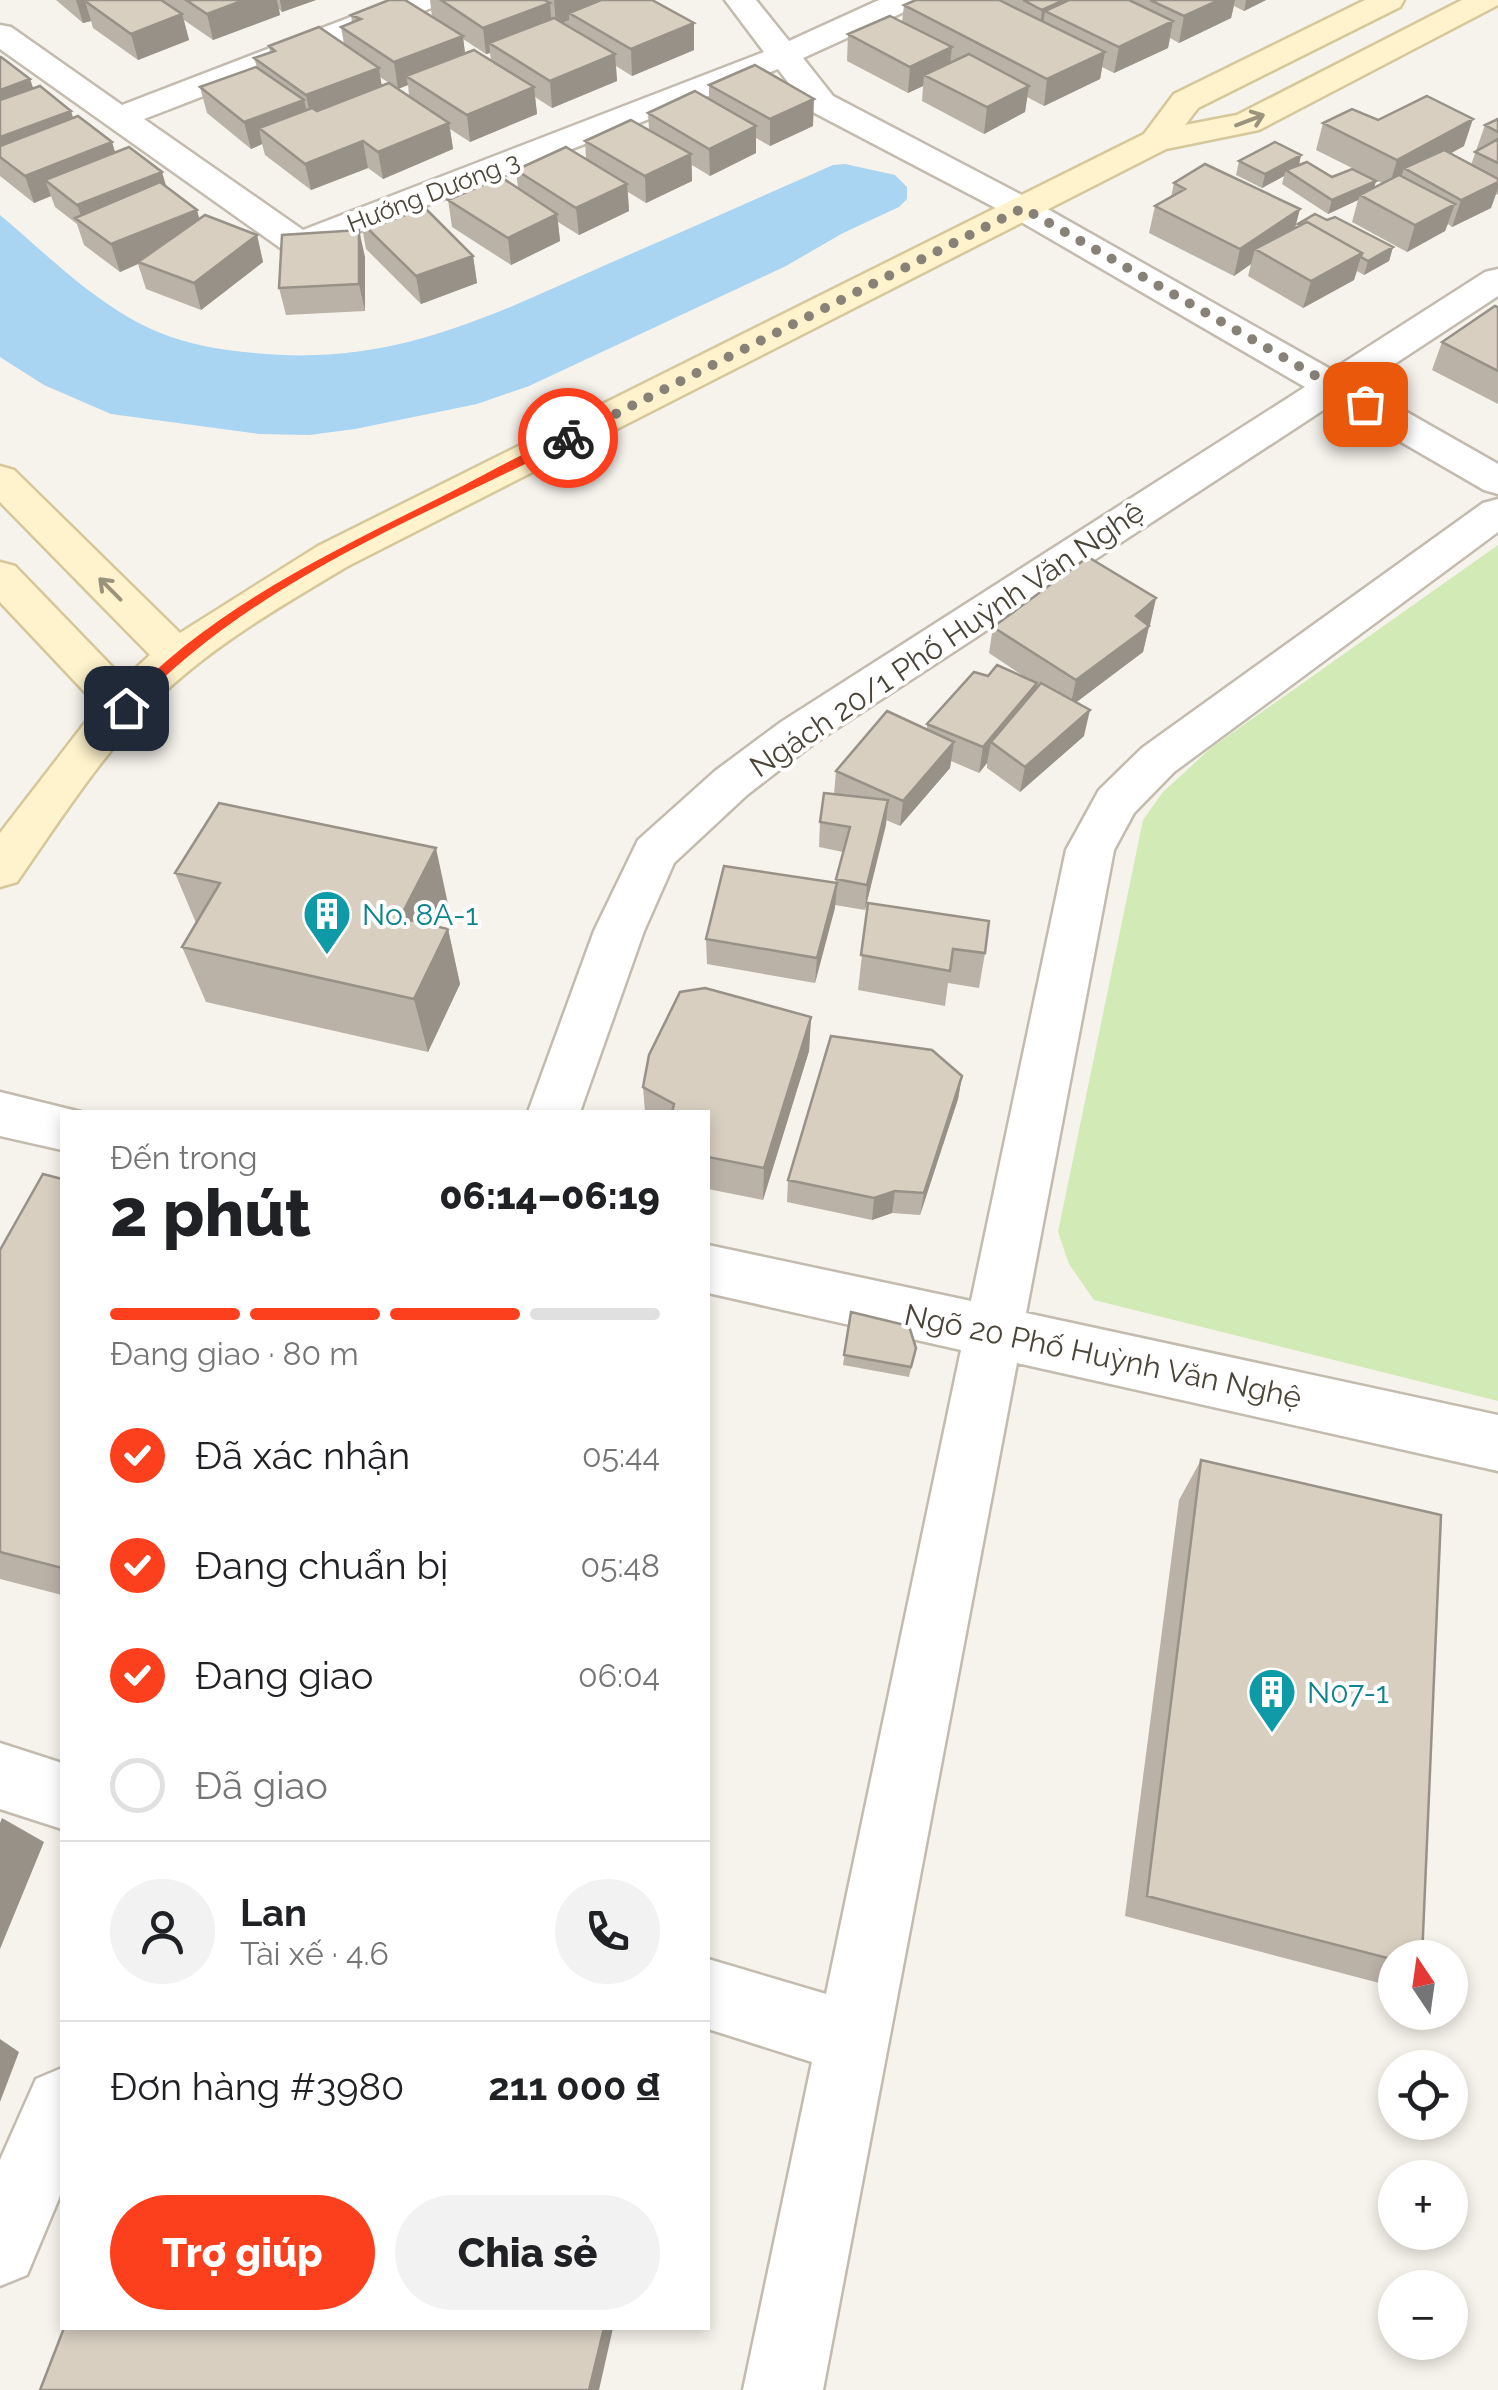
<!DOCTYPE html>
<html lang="vi">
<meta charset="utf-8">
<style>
body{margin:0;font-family:Raleway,sans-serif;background:#f2f2f2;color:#202124;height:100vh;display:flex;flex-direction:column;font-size:38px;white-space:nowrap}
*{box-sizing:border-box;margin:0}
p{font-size:32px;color:#757577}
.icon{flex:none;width:55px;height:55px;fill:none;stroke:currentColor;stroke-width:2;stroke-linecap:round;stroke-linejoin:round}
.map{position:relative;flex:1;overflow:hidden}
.details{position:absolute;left:60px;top:1110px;width:650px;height:1220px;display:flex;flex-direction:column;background:#fff;border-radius:0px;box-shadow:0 5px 15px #0003}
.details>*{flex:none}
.needle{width:65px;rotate:347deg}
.fabs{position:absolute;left:1378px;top:1940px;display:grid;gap:20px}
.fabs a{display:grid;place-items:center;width:90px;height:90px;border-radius:50%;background:#fff;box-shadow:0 5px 15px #0003;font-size:50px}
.pin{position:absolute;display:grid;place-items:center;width:85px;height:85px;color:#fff;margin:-42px;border-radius:20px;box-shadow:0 5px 15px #0006}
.courier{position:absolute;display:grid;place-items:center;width:100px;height:100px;margin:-50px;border:8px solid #fc3f1d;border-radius:50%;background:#fff;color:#222;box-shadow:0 2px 12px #0007}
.summary em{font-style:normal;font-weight:800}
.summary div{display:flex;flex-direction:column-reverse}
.summary{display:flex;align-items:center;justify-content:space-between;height:170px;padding:0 50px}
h1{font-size:65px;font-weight:800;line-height:75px}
.bar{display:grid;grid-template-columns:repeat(4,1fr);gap:15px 10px;align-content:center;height:120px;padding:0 50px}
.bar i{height:12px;border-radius:8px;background:#e0e0e0}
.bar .active{background:#fc3f1d}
.bar p{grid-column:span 4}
.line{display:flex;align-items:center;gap:25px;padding:0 50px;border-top:2px solid #e0e0e0}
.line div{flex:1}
.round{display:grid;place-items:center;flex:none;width:105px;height:105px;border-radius:52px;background:#f2f2f2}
ol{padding:0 50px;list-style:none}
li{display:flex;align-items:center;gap:30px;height:110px}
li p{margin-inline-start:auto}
li .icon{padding:10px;border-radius:50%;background:#fc3f1d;color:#fff;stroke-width:4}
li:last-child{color:#757577}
li i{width:55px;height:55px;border:5px solid #e0e0e0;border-radius:50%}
.cta{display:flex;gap:20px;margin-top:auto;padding:20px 50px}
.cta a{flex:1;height:115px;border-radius:60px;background:#fc3f1d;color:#fff;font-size:40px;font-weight:800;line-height:115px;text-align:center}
.cta a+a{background:#f2f2f2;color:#202124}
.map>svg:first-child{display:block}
.green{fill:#d2eab5}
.water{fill:#a9d4f2}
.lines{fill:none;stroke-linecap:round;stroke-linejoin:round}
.street-casing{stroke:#c2bbae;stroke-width:5}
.secondary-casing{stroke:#d6c79b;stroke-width:5}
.street{fill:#fff;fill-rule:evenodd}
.secondary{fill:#fff3cd;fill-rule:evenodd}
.wall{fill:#bab2a6;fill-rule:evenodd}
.shaded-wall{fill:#979187}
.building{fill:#d8cfc1;stroke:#979187;stroke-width:2.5}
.oneway{stroke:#9c937c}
.route{fill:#fc3f1d}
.done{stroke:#878178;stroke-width:10;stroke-dasharray:0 18}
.labels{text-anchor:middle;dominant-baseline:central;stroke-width:8;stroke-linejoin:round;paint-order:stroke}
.far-street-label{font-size:25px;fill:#4b4439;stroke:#fff}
.street-label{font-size:30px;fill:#4b4439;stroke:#fff}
.culture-label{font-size:30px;fill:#0d838f;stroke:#fff;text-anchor:start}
</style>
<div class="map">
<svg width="1498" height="2390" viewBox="0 0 1498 2390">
<rect width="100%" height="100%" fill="#f6f3ec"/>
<path class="green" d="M1498,545V1401L1094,1300L1069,1264L1058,1232L1143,820L1163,792L1211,748Z"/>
<path class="water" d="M845,164L895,175L907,187V199L899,207L843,233L786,266L529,386L477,404L355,429L309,435L259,434L111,414L44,385L0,357V215C50,257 97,306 158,332C189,345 221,350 254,353C393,367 488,317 610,263C684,231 758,198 833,165Z"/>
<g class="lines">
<g class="street-casing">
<path id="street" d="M395,0H438L434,7L144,119L303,230L764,52L725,0H756L789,41L879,0H919L915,7L803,58L833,96L1035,202L1332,370L1485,272L1498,269V296L1361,386L1498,464V494L1484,490L1334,403L813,744L747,795L674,863L644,931L580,1112H528L594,931L638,840L715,771L781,722L1305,387L1011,216L809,110L778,69L299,255L286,252L0,49V25L11,27L122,105Z
M1498,499V532L1174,772L1134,813L1114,850L1026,1313L1498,1415V1471L1017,1363L823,2390H743L812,2062L708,2029V1959L826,1994L961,1350L708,1293V1245L971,1301L1066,850L1099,790L1142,748L1483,503Z
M0,1092L81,1112H62V1150L0,1136Z
M0,1743L62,1763V1829L0,1809Z
M62,2068V2191L27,2275L0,2286V2160L36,2079Z"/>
</g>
<g class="secondary-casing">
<path id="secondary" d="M1365,0H1404L1400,7L1198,108L1185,125L1237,115L1462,0H1498V5L1259,130L1166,149L348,566C281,606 211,646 155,701C103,753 60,820 17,882L0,887V833L98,706L0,602V562L15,566L124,679L150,655L0,502V466L14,470L180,633L318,546L1144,134L1174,94Z"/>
</g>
<use href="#street" class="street"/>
<use href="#secondary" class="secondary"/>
</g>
<path class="wall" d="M56,0H316L282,12L279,9L280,15L213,40L184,20L189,40L138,60L93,28L91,21L83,23Z
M430,0H652L694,23V50L632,76L616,66L617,81L552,108L535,97L537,114L470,142L450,129L453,149L383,179L368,168L311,190L265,155L262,144L251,149L207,113L200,87L257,67L254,58L270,52L269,46L344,44L341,27L352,23L351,15L432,17ZM463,39L486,54L490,53L491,60L465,53ZM380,77L398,89L408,85L409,96L382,86Z
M916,0H1266L1244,11L1234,6L1231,18L1179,43L1170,38L1168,48L1114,73L1102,67L1100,79L1044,106L1027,97L1025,112L984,134L922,101L923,86L908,93L847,61L848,34L902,22L904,5Z
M0,57L30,79L33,88L73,118L112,142L115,152L197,210L199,219L257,235L263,262L201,310L146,289L138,264L120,272L84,245L77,224L55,207L51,196L34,203L0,176Z
M709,85L813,126L770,146L756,138V153L710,176L692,165V181L646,203L628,192L629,211L579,235L558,222L560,241L511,265L452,227L448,200L518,188L516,170L586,158L585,141L649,130L648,113L709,99Z
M1498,119V195L1496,194L1491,208L1452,227L1448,224L1445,231L1407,252L1352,222L1358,200L1328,214L1282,184L1284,176L1262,188L1236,175L1239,161L1301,155L1299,165L1332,177L1376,181L1374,188L1382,183L1316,150L1323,123L1378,120L1464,146L1450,154L1471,165L1485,125Z
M1174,183L1295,228L1298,224L1327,220L1393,247L1389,261L1364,275L1357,271L1354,280L1303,308L1248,276L1251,264L1234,276L1149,233L1155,206L1171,197Z
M361,222L383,223L473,256L477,283L421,304L366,249Z
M365,257V311L286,315L279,288Z
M1498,307V404L1432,370L1442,342Z
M1156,598L1143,652L1076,702L1084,736L1020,792L987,768V763L979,773L951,761L950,768L900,826L886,820L865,910L835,905L815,983L707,964L706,939L835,883L843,852L819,847L820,822L834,794L836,771L927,729V724L988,676L1029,680L989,653L993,627Z
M175,873L448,904L437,927L448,929L460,984L428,1052L206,1002L182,947L196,923Z
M868,903L985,953L979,988L948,983L945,1006L858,990Z
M811,1017L809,1051L763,1200L708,1189V1112H645L643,1087Z
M962,1076L958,1099L920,1215L892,1213L872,1220L787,1202L788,1180Z
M62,1179V1595L0,1579V1250Z
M851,1312L916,1348L909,1377L843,1365Z
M1201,1460L1395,1958V1979L1383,1984L1125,1916L1179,1500Z"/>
<path class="shaded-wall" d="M76,0H135L85,1L91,21L83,23Z
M244,0H277L280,15L213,40L207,14Z
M280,0H316L282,12Z
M554,0H620L569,13V20L556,25Z
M1064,0H1095L1045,11L1042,34L1039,36L1042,10Z
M1219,0H1235L1231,18L1179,43L1184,16Z
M1246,0H1266L1244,11Z
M550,3L552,30L489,43L490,53L486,54L483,28Z
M182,14L189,40L138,60L131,34Z
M1173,21L1168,48L1114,73L1119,47Z
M694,23V50L632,76L631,49Z
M463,36L466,63L406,76L408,85L398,89L394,62Z
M952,47L949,73L924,75L923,86L908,93L910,67Z
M1105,52L1100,79L1044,106L1047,79Z
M615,54L617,81L552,108L550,81Z
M379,68L383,95L312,122L306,95Z
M30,79L39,106L0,121V90Z
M1029,86L1025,112L984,134L987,107Z
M534,87L537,114L470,142L467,115Z
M814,99L813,126L770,146V119Z
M304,100L310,127L259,128L262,144L251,149L244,122Z
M71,111L79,137L0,157V137Z
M1473,119L1464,146L1413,173L1404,168L1400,181L1389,187L1397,160Z
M449,123L453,149L383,179L378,152Z
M756,126V153L710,176L709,149Z
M363,141L368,168L311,190L305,164Z
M112,142L120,169L45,180L51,196L34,203L25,176Z
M691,154L692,181L646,203L645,176Z
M1301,155L1298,169L1286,170L1284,176L1262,188L1265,174Z
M162,172L170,199L84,224L77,205Z
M1376,181L1372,195H1360L1358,200L1328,214L1332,200Z
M1498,182V188L1491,208L1452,227L1461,200Z
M627,184L629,211L579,235L576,208Z
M1455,204L1445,231L1407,252L1415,225Z
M1300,209L1293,236L1255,249L1251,264L1234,276L1240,249Z
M197,210L204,237L138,262V264L120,272L111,244Z
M557,214L560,241L511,265L508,238Z
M359,230L365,257V311L359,284Z
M257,235L263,262L201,310L194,283Z
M1393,247L1389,261L1364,275L1368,261Z
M1362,253L1354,280L1303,308L1311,281Z
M473,256L477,283L421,304L416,276Z
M1156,598L1150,625L1145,628L1149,626L1143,652L1070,707L1076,680L1136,616Z
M1037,683L1032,710L991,742L987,763L979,773L983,747Z
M1090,710L1084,736L1020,792L1025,767Z
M954,742L950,768L900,826L903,801Z
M888,800L886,825L865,910L867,885Z
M436,848L448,904L414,973L400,918Z
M837,883L835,908L815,983L817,958Z
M448,929L460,984L428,1052L414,999Z
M811,1017L809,1051L763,1200L764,1168Z
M962,1076L958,1099L920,1215L924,1193Z
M895,1191L892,1213L872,1220L874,1198Z
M2,1818L44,1842L0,1949V1823Z
M0,2039L19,2052L0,2102Z
M604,2328H613L599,2390H589Z"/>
<path class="building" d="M89,0H161L182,14L131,34L85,1Z
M186,0H244L207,14Z
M389,0H405L463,36L394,62L341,27L361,19L351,15Z
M441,0H544L550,3L483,28Z
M601,0H652L694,23L631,49L569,13Z
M916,0H999L1105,52L1047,79L904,5Z
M1023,0H1064L1042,10Z
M1069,0H1129L1173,21L1119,47L1045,11Z
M1150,0H1219L1184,16Z
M890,16L952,47L910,67L848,34Z
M554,18L615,54L550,81L489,43Z
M319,27L379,68L306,95L254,58L275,51L269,46Z
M474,50L534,87L467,115L406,76Z
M969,54L1029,86L987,107L924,75Z
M0,57H1L30,79L0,90Z
M755,65L814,99L770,119L709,85Z
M256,67L304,100L244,122L200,87Z
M389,83L449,123L378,152L363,141L305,164L259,128L312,108L317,111Z
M40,86L71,111L0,137V100Z
M695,91L756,126L709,149L648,113Z
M1427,96L1473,119L1397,160L1323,123L1352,109L1378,120Z
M78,116L112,142L25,176L0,157V146Z
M1498,119V132L1485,125Z
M631,120L691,154L645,176L585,141Z
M1498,139V163L1475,152Z
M1275,142L1301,155L1265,174L1239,161Z
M129,147L162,172L77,205L45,180Z
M566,147L627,184L576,208L516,170Z
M1444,150L1498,179V182L1461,200L1404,168Z
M1307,162L1332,177L1352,169L1376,181L1332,200L1286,170Z
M1205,164L1300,209L1240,249L1155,206L1185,189L1174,183Z
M1399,175L1455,204L1415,225L1360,195Z
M501,177L557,214L508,238L448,200Z
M160,182L197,210L111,244L75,218Z
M425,208L473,256L416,276L361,222L378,218L383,223Z
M1315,214L1327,220L1335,217L1393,247L1368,261L1361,257L1362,253L1307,222L1301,225L1298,224Z
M205,215L257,235L194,283L138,262Z
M1307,222L1362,253L1311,281L1255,249Z
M359,230V284L279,288L282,235Z
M1495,306L1498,307V371L1442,342Z
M1088,557L1156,598L1136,616L1149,626L1076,680L993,627Z
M997,665L1037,683L983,747L927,724L974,672L988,676Z
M1041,683L1090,710L1025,767L991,742Z
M887,711L954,742L903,801L836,771Z
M824,793L888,800L867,885L836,879L850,827L820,822Z
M219,803L436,848L400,918L448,929L414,999L182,947L220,883L175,873Z
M724,866L837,883L817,958L706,939Z
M868,903L989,921L985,953L953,949L950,971L861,955Z
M705,988L811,1017L764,1168L708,1157V1112H672L674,1104L643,1087L649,1055L680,992Z
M831,1036L932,1050L962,1076L924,1193L895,1191L874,1198L788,1180Z
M43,1174L62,1179V1568L0,1552V1250Z
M851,1312L909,1326L916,1348L911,1367L844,1355Z
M1201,1460L1441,1515L1422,1958H1395V1960L1147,1896Z
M64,2328H604L589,2390H40Z"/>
<defs><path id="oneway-shaft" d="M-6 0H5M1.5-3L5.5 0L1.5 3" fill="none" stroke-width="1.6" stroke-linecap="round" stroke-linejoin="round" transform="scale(2.5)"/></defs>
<g class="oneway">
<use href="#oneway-shaft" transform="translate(1250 120) rotate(-21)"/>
<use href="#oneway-shaft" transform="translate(110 589) rotate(-135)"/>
</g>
<path class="route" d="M568,435L572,441C421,517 246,584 130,712H121V705C209,609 330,553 445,495C485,475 526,450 568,435Z"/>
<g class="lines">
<path class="done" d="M568,438L1023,208L1365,404"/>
</g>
<defs>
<g id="building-pin" transform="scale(2.5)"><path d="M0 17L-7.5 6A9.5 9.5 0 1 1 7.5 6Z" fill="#0f9aa8" stroke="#fff"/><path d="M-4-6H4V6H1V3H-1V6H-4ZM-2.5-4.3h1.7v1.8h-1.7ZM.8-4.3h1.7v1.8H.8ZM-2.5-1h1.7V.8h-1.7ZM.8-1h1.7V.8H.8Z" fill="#fff"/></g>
</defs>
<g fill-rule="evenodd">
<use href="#building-pin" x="327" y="914"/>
<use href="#building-pin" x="1272" y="1692"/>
</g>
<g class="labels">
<g class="far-street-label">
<text transform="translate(433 192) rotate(-21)">Hướng Dương 3</text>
</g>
<g class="street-label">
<text transform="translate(947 639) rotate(-34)">Ngách 20/1 Phố Huỳnh Văn Nghệ</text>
<text transform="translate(1103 1356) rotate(12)">Ngõ 20 Phố Huỳnh Văn Nghệ</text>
</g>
<g class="culture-label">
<text x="362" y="914">No. 8A-1</text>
<text x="1307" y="1692">N07-1</text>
</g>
</g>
</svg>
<div class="fabs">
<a><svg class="needle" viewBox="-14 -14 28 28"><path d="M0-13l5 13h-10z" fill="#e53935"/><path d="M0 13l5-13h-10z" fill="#757577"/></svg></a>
<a><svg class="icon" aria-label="locate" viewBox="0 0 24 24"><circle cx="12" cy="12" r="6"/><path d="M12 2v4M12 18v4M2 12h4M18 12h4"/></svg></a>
<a>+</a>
<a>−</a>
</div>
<div class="pin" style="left:1365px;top:404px;background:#ea580c"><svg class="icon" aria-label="bag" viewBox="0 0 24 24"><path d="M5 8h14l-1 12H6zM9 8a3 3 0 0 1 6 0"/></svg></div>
<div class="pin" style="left:126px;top:708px;background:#1f2937"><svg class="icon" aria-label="home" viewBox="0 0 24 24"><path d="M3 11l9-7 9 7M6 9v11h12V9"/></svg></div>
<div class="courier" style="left:568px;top:438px"><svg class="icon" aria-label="bike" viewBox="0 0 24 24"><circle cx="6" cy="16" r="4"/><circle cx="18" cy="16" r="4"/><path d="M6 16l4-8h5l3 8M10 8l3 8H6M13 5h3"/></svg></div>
<section class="details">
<div class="summary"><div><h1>2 phút</h1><p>Đến trong</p></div><em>06:14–06:19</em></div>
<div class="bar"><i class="active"></i><i class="active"></i><i class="active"></i><i></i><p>Đang giao · 80 m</p></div>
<ol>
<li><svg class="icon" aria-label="check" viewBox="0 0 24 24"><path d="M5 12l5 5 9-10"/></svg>Đã xác nhận<p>05:44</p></li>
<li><svg class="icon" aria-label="check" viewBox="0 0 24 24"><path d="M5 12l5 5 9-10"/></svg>Đang chuẩn bị<p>05:48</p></li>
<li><svg class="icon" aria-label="check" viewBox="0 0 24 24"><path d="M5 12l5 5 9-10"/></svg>Đang giao<p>06:04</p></li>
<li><i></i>Đã giao</li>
</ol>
<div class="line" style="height:180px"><a class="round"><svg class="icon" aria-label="person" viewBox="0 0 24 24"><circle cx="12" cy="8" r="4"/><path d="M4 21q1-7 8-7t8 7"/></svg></a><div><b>Lan</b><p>Tài xế · 4.6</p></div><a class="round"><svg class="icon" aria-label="phone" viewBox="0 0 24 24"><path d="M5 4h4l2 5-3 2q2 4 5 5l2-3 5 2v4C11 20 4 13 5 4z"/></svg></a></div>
<div class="line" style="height:130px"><div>Đơn hàng #3980</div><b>211 000 ₫</b></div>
<div class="cta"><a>Trợ giúp</a><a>Chia sẻ</a></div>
</section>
</div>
